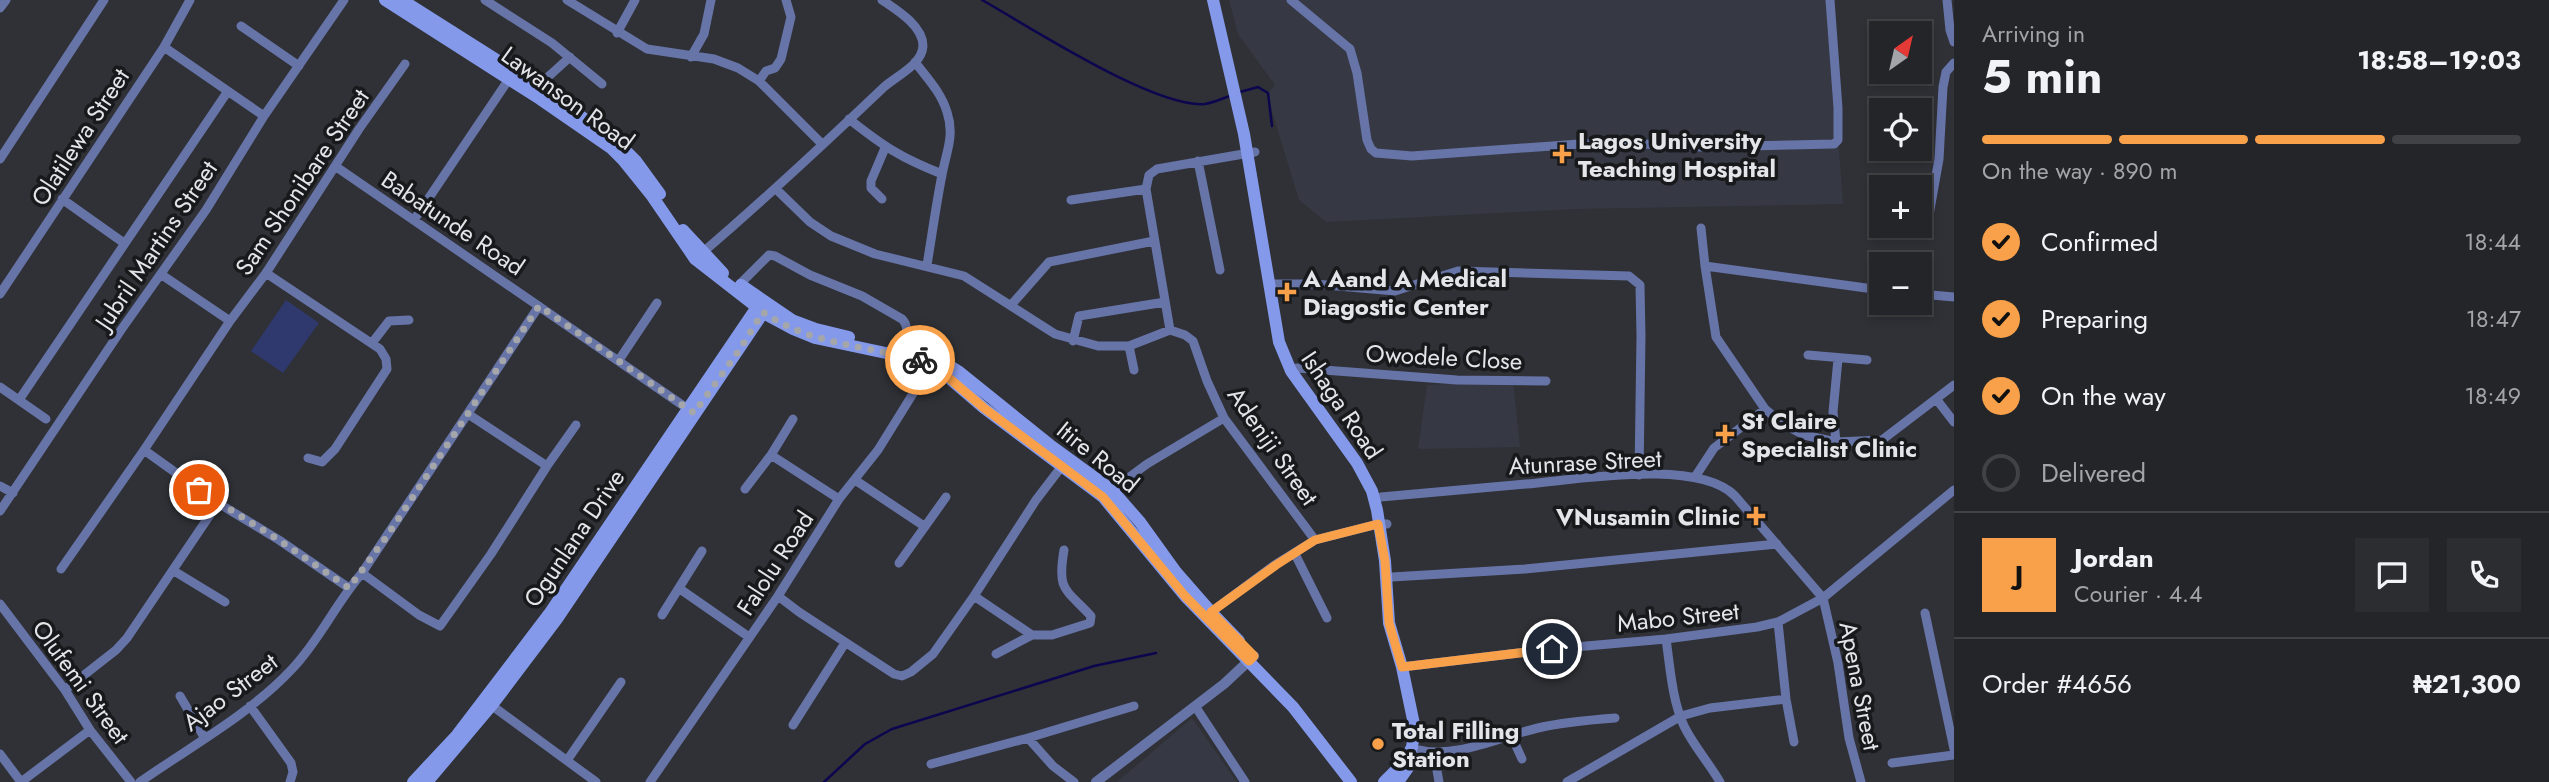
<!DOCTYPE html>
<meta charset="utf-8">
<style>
body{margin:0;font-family:Jost,sans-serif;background:#2b2d30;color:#f1f3f6;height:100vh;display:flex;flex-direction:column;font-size:26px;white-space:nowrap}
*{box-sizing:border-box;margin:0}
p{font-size:23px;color:#a3a5a8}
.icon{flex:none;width:38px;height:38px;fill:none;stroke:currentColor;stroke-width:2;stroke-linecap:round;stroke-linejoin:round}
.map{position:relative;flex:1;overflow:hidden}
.side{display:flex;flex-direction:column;background:#232528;width:595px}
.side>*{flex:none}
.needle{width:46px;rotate:34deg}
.tools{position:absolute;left:1869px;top:21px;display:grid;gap:14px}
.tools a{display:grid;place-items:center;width:63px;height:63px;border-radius:0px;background:#232528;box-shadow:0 4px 10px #0003,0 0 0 2px #404245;font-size:35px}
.pin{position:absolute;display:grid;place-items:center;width:60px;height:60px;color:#fff;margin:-30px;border:4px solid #fff;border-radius:50%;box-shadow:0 2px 7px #0007}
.courier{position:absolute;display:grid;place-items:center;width:70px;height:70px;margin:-35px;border:5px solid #f8a14a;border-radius:50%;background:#fff;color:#222;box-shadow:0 2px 9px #0007}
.summary em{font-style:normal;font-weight:700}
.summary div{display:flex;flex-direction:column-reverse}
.summary{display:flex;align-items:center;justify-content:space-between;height:119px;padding:0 28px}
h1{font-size:46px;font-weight:700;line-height:52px}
.bar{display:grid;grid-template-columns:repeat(4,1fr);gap:10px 7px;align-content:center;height:84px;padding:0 28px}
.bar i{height:9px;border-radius:5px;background:#404245}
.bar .current{background:#f8a14a}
.bar p{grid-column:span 4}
.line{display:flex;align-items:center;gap:18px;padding:0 28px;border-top:2px solid #404245}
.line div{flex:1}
.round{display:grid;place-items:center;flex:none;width:74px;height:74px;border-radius:0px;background:#2b2d30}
ol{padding:0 28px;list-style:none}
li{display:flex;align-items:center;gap:21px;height:77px}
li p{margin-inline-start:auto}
li .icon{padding:7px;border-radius:50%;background:#f8a14a;color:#111;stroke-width:4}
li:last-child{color:#a3a5a8}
li i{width:38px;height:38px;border:4px solid #404245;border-radius:50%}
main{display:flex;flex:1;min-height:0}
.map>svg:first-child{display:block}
.built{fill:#363944}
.green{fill:#2f396d}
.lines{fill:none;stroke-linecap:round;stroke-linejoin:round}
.stream{stroke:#0c064e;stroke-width:2.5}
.minor{stroke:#6774a8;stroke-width:9}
.tertiary{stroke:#6774a8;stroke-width:10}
.secondary{stroke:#8599eb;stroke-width:12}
.done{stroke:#a5a6aa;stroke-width:7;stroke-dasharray:0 12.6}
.route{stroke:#f8a14a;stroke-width:9}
.poi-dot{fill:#f8a14a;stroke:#18191b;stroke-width:2.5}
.labels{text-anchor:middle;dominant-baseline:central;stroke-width:7;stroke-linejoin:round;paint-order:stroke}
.street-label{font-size:24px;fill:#e4e5e9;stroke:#18191b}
.poi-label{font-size:24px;font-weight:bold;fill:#e4e5e9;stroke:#18191b;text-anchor:start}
</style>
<main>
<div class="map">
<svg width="1954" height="782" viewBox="0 0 1954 782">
<rect width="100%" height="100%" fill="#2f3136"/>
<path class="built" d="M1229,0H1828L1843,204L1576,209L1326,222L1299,200L1271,108L1268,93L1275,85L1238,34Z
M1513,381L1520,447L1418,449L1427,385Z
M1192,718L1237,782H1117Z"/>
<path class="green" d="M286,300L319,323L283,373L251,351Z"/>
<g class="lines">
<path class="stream" d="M982,0C1030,27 1154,108 1205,104C1213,103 1223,98 1230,96
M1240,92L1258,87L1268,93L1272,126
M824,782L865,744L892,729L1094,666L1156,653"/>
<path class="minor" d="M485,0L552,43L602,84
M567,0L647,49L714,59L738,68L759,81L822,144
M1291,0L1350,49L1357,73L1367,140L1371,149L1376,153L1412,156L1607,142L1701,147L1834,144L1838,140V108L1830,0
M1947,0L1950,30L1954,42
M0,8L6,0
M241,26L299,66
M617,33L635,0
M164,47L264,116
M691,57L704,34L711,0
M915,62C927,78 941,92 947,112C955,136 946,152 942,175C936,205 932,235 927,265
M759,81L766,71L775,68L781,59L791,17L786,0
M538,86L570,57
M849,119C883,146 901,158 942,174
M1255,152L1157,169L1149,175L1146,189L1170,330L1185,335L1193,341L1207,381L1224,418L1315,540
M0,159L104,0
M1198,161L1220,270
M335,166L691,411
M776,189L810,222L831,236L875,254L964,276L1055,334L1098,346H1129L1170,330
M62,199L124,243
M882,199L871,188V181L885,148
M1071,200L1146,189
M1929,215L1939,159L1943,87L1946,72L1954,63
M414,220L509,79
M1701,228L1705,266L1716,337L1765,409L1783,424L1804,435L1836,442L1882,440L1954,385
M702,253C764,200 824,144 884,87C896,76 922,65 923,46C923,26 897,10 882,0
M1705,266L1881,290
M266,273L380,349L386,359L387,369L335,449L322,462L308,458
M162,275L230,321
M740,284L769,255L775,256L810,275L862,296L902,319C910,327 906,337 903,348
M1272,284H1315L1395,291L1458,271L1629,276L1640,285L1641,336L1639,475
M0,294L164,47L190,0
M1920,294L1954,297
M1012,304L1049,262L1154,241
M1073,341L1079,316L1165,302
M372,343L389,321L409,320
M1129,346L1134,370
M1808,355L1867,360
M619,360L657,303
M1297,368L1457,380L1546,381
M0,387L46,419
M19,400L228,91
M1937,400L1954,422
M468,414L547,466L576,425
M1836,442L1833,412L1838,359
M144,450L218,503L279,540L349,588
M771,455L839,499
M1695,477L1714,448L1765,409
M855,480L924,526
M0,486L13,493
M745,489L771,455L793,419
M1112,490L1147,464L1224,418
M1381,497C1430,493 1478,488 1526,484C1576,480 1698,458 1735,496L1823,598L1838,663L1849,738L1861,782
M0,511L121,330L206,210L264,116L344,0
M1295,554L1327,618
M899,563L946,497
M61,569L144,450L230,321L266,273L359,129L405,64
M174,571L225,602
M362,573L419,615L440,626L491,554L547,466
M1392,577L1525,569L1777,544
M680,589L749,637
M778,596L799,612L894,674L902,676L911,672L933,654L974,596L1036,500L1062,466
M974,596L1032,635H1052L1090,623L1091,616C1065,588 1057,591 1064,550
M0,604L65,690L90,730L131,782
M1211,612L1276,564L1315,540L1378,524H1387
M1925,613L1954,749
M662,615L702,551
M1778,622L1786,699L1794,742
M1666,639C1670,666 1672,700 1684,726C1693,745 1709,763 1720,782
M996,654L1032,635
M1402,667L1552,649L1666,639L1757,627L1778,622L1823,598L1954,490
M65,690L116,650L127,638L218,503
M180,696L204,737
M487,702L596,782
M250,706L291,763L293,772L290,782
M1195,706L1245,782
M793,725L845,643
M1511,735L1522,759
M1028,738L1053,766L1074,782
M1420,750C1455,759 1503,736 1538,728C1563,722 1589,720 1615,718
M1434,753L1439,782
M0,754L21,782
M568,759L621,682
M1892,763L1954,755
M931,764L1028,738L1134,706
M21,782L90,730
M140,782C191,746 249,715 292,669C319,641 336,603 362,573L539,306
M650,782L778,596L839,499L878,450L932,363
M1567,782L1681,716L1710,708L1786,699"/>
<path class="tertiary" d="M1096,782L1224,684L1254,656"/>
<path class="secondary" d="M385,0L540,99L611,148L623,160L652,196L695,259L767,315L793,329L815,338L919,360L942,372L984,408L1103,497L1185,596L1293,707L1351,782
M402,0L538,86L617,142L636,161L660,194
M1213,0L1244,134L1279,342L1291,371L1357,463L1372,491L1377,510L1385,561L1389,623L1402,667L1415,729L1412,747L1405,761L1384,782
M683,230L723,273
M741,285L792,320L816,329L849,337
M915,351L939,359L958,371L1050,445L1112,490L1140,522L1176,572L1211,612L1239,641
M413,782L457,735L549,614L761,301
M427,782L492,705L557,619L761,316
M1398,782L1412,762"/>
</g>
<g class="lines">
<path class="done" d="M199,490L279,540L349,588L387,536L539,306L694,413L738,352L763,312C810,345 867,346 920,360"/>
<path class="route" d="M920,360L942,372L984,408L1103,497L1185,596L1249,661L1254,656L1211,612L1276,565L1315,540L1378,524L1385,561L1389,623L1402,667L1552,649"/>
</g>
<g class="poi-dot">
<path d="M1558.5 143.5h7v7h7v7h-7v7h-7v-7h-7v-7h7z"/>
<path d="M1283.5 281.5h7v7h7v7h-7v7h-7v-7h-7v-7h7z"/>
<path d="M1721.5 423.5h7v7h7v7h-7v7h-7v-7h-7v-7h7z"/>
<path d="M1752.5 505.5h7v7h7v7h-7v7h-7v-7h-7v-7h7z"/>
<circle cx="1378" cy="744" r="7"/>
</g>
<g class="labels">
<g class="street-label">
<text transform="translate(568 98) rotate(36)">Lawanson Road</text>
<text transform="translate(80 137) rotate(-57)">Olatilewa Street</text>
<text transform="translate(302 182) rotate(-56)">Sam Shonibare Street</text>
<text transform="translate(453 223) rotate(34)">Babatunde Road</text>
<text transform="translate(156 245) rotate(-56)">Jubril Martins Street</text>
<text transform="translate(1444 357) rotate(3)">Owodele Close</text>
<text transform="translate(1342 405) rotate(56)">Ishaga Road</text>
<text transform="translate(1273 446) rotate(55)">Adeniji Street</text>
<text transform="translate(1098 457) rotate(39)">Itire Road</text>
<text transform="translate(1585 462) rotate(-3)">Atunrase Street</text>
<text transform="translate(574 538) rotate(-56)">Ogunlana Drive</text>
<text transform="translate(775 563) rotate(-57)">Falolu Road</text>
<text transform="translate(1678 617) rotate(-6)">Mabo Street</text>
<text transform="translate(81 682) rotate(54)">Olufemi Street</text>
<text transform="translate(1860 686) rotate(79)">Apena Street</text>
<text transform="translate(230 692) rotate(-37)">Ajao Street</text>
</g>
<g class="poi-label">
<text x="1578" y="140">Lagos University<tspan x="1578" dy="28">Teaching Hospital</tspan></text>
<text x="1303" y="278">A Aand A Medical<tspan x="1303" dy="28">Diagostic Center</tspan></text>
<text x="1741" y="420">St Claire<tspan x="1741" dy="28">Specialist Clinic</tspan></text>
<text x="1740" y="516" text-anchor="end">VNusamin Clinic</text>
<text x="1392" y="730">Total Filling<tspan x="1392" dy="28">Station</tspan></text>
</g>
</g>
</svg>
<div class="tools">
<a><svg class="needle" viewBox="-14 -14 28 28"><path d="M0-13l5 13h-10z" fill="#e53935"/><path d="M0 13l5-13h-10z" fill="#a3a5a8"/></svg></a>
<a><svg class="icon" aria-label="locate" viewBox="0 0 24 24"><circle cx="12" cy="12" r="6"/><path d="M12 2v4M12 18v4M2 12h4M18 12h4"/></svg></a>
<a>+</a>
<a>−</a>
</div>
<div class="pin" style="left:199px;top:490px;background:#ea580c"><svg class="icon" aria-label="bag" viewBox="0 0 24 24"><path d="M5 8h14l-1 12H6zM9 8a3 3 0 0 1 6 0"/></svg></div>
<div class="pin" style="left:1552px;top:649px;background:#1f2937"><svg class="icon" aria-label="home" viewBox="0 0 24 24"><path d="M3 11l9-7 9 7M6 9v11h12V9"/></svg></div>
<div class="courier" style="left:920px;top:360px"><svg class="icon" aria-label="bike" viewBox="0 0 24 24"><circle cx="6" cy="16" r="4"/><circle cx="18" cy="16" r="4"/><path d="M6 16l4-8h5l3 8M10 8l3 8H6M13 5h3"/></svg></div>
</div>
<section class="side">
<div class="summary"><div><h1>5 min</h1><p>Arriving in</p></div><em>18:58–19:03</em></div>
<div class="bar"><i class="current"></i><i class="current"></i><i class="current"></i><i></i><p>On the way · 890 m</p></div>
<ol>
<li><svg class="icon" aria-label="check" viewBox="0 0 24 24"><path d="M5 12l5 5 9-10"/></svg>Confirmed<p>18:44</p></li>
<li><svg class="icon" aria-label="check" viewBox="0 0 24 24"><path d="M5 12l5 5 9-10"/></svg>Preparing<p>18:47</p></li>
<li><svg class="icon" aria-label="check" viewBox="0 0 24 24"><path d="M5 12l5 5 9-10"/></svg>On the way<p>18:49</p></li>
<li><i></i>Delivered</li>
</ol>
<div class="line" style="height:126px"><b class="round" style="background:#f8a14a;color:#111">J</b><div><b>Jordan</b><p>Courier · 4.4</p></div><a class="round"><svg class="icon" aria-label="chat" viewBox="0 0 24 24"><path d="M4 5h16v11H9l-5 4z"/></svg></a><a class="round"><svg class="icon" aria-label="phone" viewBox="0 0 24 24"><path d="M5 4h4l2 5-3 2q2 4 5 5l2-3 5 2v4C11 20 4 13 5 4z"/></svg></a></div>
<div class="line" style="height:91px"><div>Order #4656</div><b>₦21,300</b></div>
</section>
</main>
